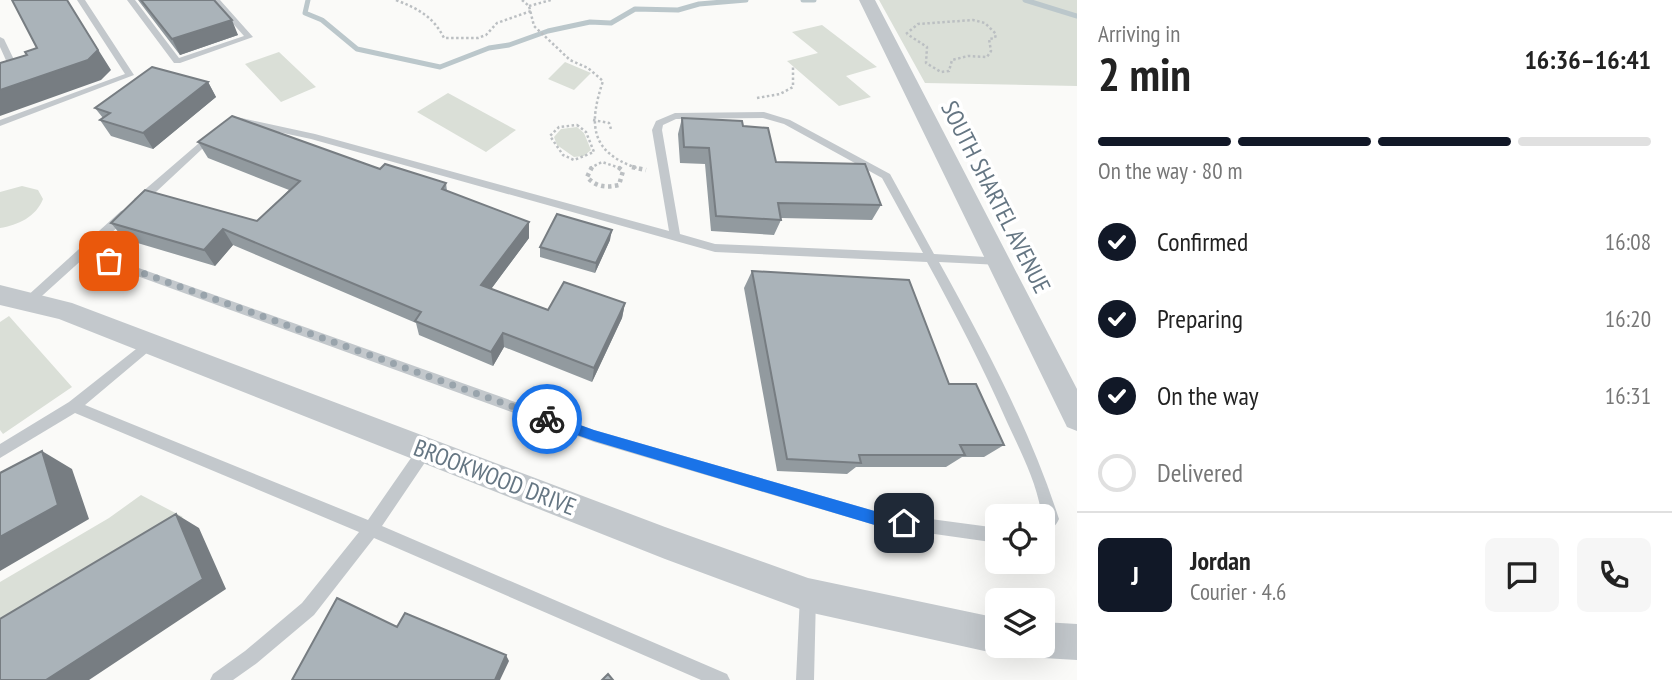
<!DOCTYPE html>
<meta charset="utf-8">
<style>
body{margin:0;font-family:"PT Sans Narrow",sans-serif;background:#f6f6f6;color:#222;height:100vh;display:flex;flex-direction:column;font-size:26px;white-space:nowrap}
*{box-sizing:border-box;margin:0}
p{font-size:23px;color:#767676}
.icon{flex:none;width:38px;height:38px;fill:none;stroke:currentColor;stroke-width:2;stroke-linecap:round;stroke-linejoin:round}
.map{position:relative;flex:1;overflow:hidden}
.sheet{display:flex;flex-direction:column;background:#fff;width:595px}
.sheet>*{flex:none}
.controls{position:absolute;left:985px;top:504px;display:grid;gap:14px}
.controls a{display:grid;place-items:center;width:70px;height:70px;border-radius:10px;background:#fff;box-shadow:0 7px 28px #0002;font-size:35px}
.pin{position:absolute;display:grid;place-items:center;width:60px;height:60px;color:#fff;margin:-30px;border-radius:14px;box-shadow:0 4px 10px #0006}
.courier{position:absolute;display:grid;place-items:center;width:70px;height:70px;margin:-35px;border:5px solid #1a73e8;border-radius:50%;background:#fff;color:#222;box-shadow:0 2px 9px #0007}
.headline em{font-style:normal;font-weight:700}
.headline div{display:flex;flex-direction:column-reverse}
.headline{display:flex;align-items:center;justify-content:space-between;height:119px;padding:0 21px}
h1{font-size:46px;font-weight:700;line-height:52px}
.bar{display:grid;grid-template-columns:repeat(4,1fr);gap:10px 7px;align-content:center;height:84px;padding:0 21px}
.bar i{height:9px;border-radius:5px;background:#e0e0e0}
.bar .active{background:#111827}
.bar p{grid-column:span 4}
.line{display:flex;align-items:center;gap:18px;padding:0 21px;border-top:2px solid #e0e0e0}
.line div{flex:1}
.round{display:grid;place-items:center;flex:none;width:74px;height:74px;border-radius:10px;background:#f6f6f6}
ol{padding:0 21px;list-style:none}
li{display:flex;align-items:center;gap:21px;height:77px}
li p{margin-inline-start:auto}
li .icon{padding:7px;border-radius:50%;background:#111827;color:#fff;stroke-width:4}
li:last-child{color:#767676}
li i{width:38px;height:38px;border:4px solid #e0e0e0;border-radius:50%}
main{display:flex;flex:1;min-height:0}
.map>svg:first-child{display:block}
.green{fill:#dadfd7}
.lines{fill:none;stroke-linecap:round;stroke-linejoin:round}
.stream{stroke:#bbc7cb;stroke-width:5}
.path-far1{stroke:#bbbfc2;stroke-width:2.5;stroke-dasharray:2.5 2.5;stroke-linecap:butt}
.path{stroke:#bbbfc2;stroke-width:4.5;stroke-dasharray:3.5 3.5;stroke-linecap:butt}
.service{fill:#c3c8cc;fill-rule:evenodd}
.minor{fill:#c3c8cc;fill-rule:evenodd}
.wall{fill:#929a9f}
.shaded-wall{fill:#777d82}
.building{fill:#aab3b9;stroke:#777d82;stroke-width:2}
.route{fill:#1a73e8}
.done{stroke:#99a4ac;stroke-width:7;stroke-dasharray:0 12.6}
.labels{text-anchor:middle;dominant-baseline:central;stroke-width:7;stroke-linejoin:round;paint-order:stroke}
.street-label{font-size:24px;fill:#657683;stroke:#fff}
</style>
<main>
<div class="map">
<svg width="1077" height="680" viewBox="0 0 1077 680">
<rect width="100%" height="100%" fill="#fafaf8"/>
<path class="green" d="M879,0H1077V86L925,83Z
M822,25L877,67L846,76L871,97L839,106L787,61L818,53L792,32Z
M279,52L316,87L281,102L245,64Z
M565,62L591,73L574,90L548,79Z
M448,93L516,130L486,152L417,112Z
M577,127L584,133L591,150L584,156L574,157L557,145L554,137L561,129Z
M22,186L38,190L43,199C36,217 18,225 0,228V192Z
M9,316L72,387L3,434L0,430V322Z
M141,495L183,517L0,629V582L109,518Z"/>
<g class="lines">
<path class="stream" d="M308,0L305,13L322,20L357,49L440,67L489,48L509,45L548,31L590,22L611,23L635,9L678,10L699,4L746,0
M803,0H814
M1025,0L1077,16"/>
<path class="path-far1" d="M396,0C418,9 433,16 444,38H478L486,35L497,23L531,11
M522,0L529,6L534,26L570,60L588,68L603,81C589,123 589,152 637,168
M529,6L551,0
M906,34L918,24L973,20L985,23L996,34L995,38L989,39L991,51L987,57L968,56L952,60L949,71L941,72L926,63L927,47L907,34
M757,98L780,94L793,87V66
M593,120L609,123L611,129
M577,125L586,132L594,152L574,160L563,155L550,136L559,127Z
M590,168L602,162L620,168"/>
<path class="path" d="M592,167L587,177C596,187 606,188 619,185L623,171L618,167
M632,167L646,170"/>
<path class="service" d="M77,0H85L134,75L0,126V120L125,74Z
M127,0H135L179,58L244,36L212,0H220L253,37L180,63H174Z
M0,37L4,39L18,68L0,76V70L9,67L0,47Z
M764,112L790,120L890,174L934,254L1004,258L1006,261L1004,264L1000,265L939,262C985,345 1030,429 1059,519C1056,526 1050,531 1043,534C1043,494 1024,459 1007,422C983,367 956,315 927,262L715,252L311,139L237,123L232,120L237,117L315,134L669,231L652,130L656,121L675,113ZM763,118L784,124L882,178L923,253L715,244L680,234L662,130L663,125L676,119Z
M213,131L216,132V136L142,205H134V199Z
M125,210L129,211L130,214L129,217L91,251L594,430L878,512L998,528V543L878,526L594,442L85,257L33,304H25L23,301L25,298L121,211Z
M150,338L154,339L156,343L154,347L85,405L368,520L420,445L425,444L430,445L432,450L430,455L382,526L727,674L730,680H701L374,538L314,615L257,663L233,680H210L213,674L245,651L302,603L359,532L75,413L0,458V444L69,402Z
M808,588L814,590L816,596L814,680H796L800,596L802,590Z"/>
<path class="minor" d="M859,0H875L1077,389V431L1067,427Z
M0,285L72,303L665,527L808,578L998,618V646H1012L998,654L808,612L665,559L59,319L0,305Z
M1043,622L1077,624V660L1043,658L1031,652L1028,646H1043Z"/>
</g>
<path class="wall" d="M138,0H214L238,35L180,55Z
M208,82L216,97L153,149L111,136L100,120L103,118L95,108Z
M682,118L743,126L776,162L881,205L872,220L781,218V220L774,235L711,231L705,164L680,163L678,134Z
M198,142L380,169L446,183L447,191L529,238L491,289L548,310L625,303L622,318L592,382L504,347L493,366L419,335L416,323L233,245L215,266L124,239L111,223L257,221L289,190L208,158Z
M610,240L595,273L540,257V247Z
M752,271L949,384L1004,445L984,457H962L946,467H856L847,474L777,471L744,288Z"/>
<path class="shaded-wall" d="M67,0L111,70L101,80L0,116V90L98,50Z
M232,20L238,35L180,55L172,39Z
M208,82L216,97L153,149L143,133Z
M529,222V238L483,300L481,285Z
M223,229L233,245L215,266L204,250Z
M612,230L610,240L595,273L596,263Z
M625,303L622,318L592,382L594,368Z
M503,333L504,347L493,366L491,352Z
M42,451L72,469L89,519L0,571V537Z
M176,514L199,528L226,589L89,680H46Z
M506,655L509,661L500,680H495Z"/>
<path class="building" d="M12,0H67L98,50L88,60L0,90V63L27,55L25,52L37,48Z
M141,0H214L232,20L172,39Z
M152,67L208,82L143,133L100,120L110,113L95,108Z
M232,116L380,169L385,164L446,183L442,189L529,222L481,285L548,310L564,282L625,303L594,368L503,333L491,352L415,321L421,312L223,229L204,250L111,223L145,190L257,221L300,181L198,142Z
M682,118L742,121L743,126L768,128L776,162L865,164L881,205L778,203L781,220L716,216L709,148L684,147Z
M557,214L612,230L596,263L540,247Z
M752,271L909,280L949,384H976L1004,445H960L965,455H859L861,463L787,459Z
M42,451L58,505L0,537V473Z
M176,514L203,579L46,680H0V619Z
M337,598L397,627L405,613L506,655L495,680H292Z
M608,674L613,680H602Z"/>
<path class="route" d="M547,413L594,430L878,512L904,516L911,523L904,530L878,526L594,441L543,423V415Z"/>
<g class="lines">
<path class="done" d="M109,261L547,419"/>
</g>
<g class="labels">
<g class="street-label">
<text transform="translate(996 197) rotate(63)">SOUTH SHARTEL AVENUE</text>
<text transform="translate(495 477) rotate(21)">BROOKWOOD DRIVE</text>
</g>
</g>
</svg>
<div class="controls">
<a><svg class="icon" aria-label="locate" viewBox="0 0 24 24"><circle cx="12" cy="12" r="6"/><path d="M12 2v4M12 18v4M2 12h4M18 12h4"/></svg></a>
<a><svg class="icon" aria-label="layers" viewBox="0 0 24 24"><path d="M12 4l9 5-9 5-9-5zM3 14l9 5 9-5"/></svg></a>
</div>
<div class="pin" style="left:109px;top:261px;background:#ea580c"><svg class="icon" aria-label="bag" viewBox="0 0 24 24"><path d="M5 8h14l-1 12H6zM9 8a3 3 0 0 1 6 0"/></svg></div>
<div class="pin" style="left:904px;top:523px;background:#1f2937"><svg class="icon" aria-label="home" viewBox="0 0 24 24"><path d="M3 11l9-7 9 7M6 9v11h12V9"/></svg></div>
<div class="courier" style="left:547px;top:419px"><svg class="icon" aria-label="bike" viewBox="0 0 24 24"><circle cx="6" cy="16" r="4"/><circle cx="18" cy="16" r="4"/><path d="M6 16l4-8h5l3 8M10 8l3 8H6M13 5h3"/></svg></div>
</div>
<section class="sheet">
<div class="headline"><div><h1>2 min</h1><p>Arriving in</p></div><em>16:36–16:41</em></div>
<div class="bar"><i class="active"></i><i class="active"></i><i class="active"></i><i></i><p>On the way · 80 m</p></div>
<ol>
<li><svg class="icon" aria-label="check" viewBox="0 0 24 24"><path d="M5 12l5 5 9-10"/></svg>Confirmed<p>16:08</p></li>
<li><svg class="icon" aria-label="check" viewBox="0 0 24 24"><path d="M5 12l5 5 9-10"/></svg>Preparing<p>16:20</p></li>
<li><svg class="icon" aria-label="check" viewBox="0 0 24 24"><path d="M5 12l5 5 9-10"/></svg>On the way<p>16:31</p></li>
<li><i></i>Delivered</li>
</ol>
<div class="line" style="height:126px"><b class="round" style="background:#111827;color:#fff">J</b><div><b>Jordan</b><p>Courier · 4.6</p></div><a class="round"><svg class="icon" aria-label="chat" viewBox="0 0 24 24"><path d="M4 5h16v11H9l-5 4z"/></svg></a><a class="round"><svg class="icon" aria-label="phone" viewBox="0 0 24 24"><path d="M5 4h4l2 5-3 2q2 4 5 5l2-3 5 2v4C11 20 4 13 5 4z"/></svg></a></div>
</section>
</main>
